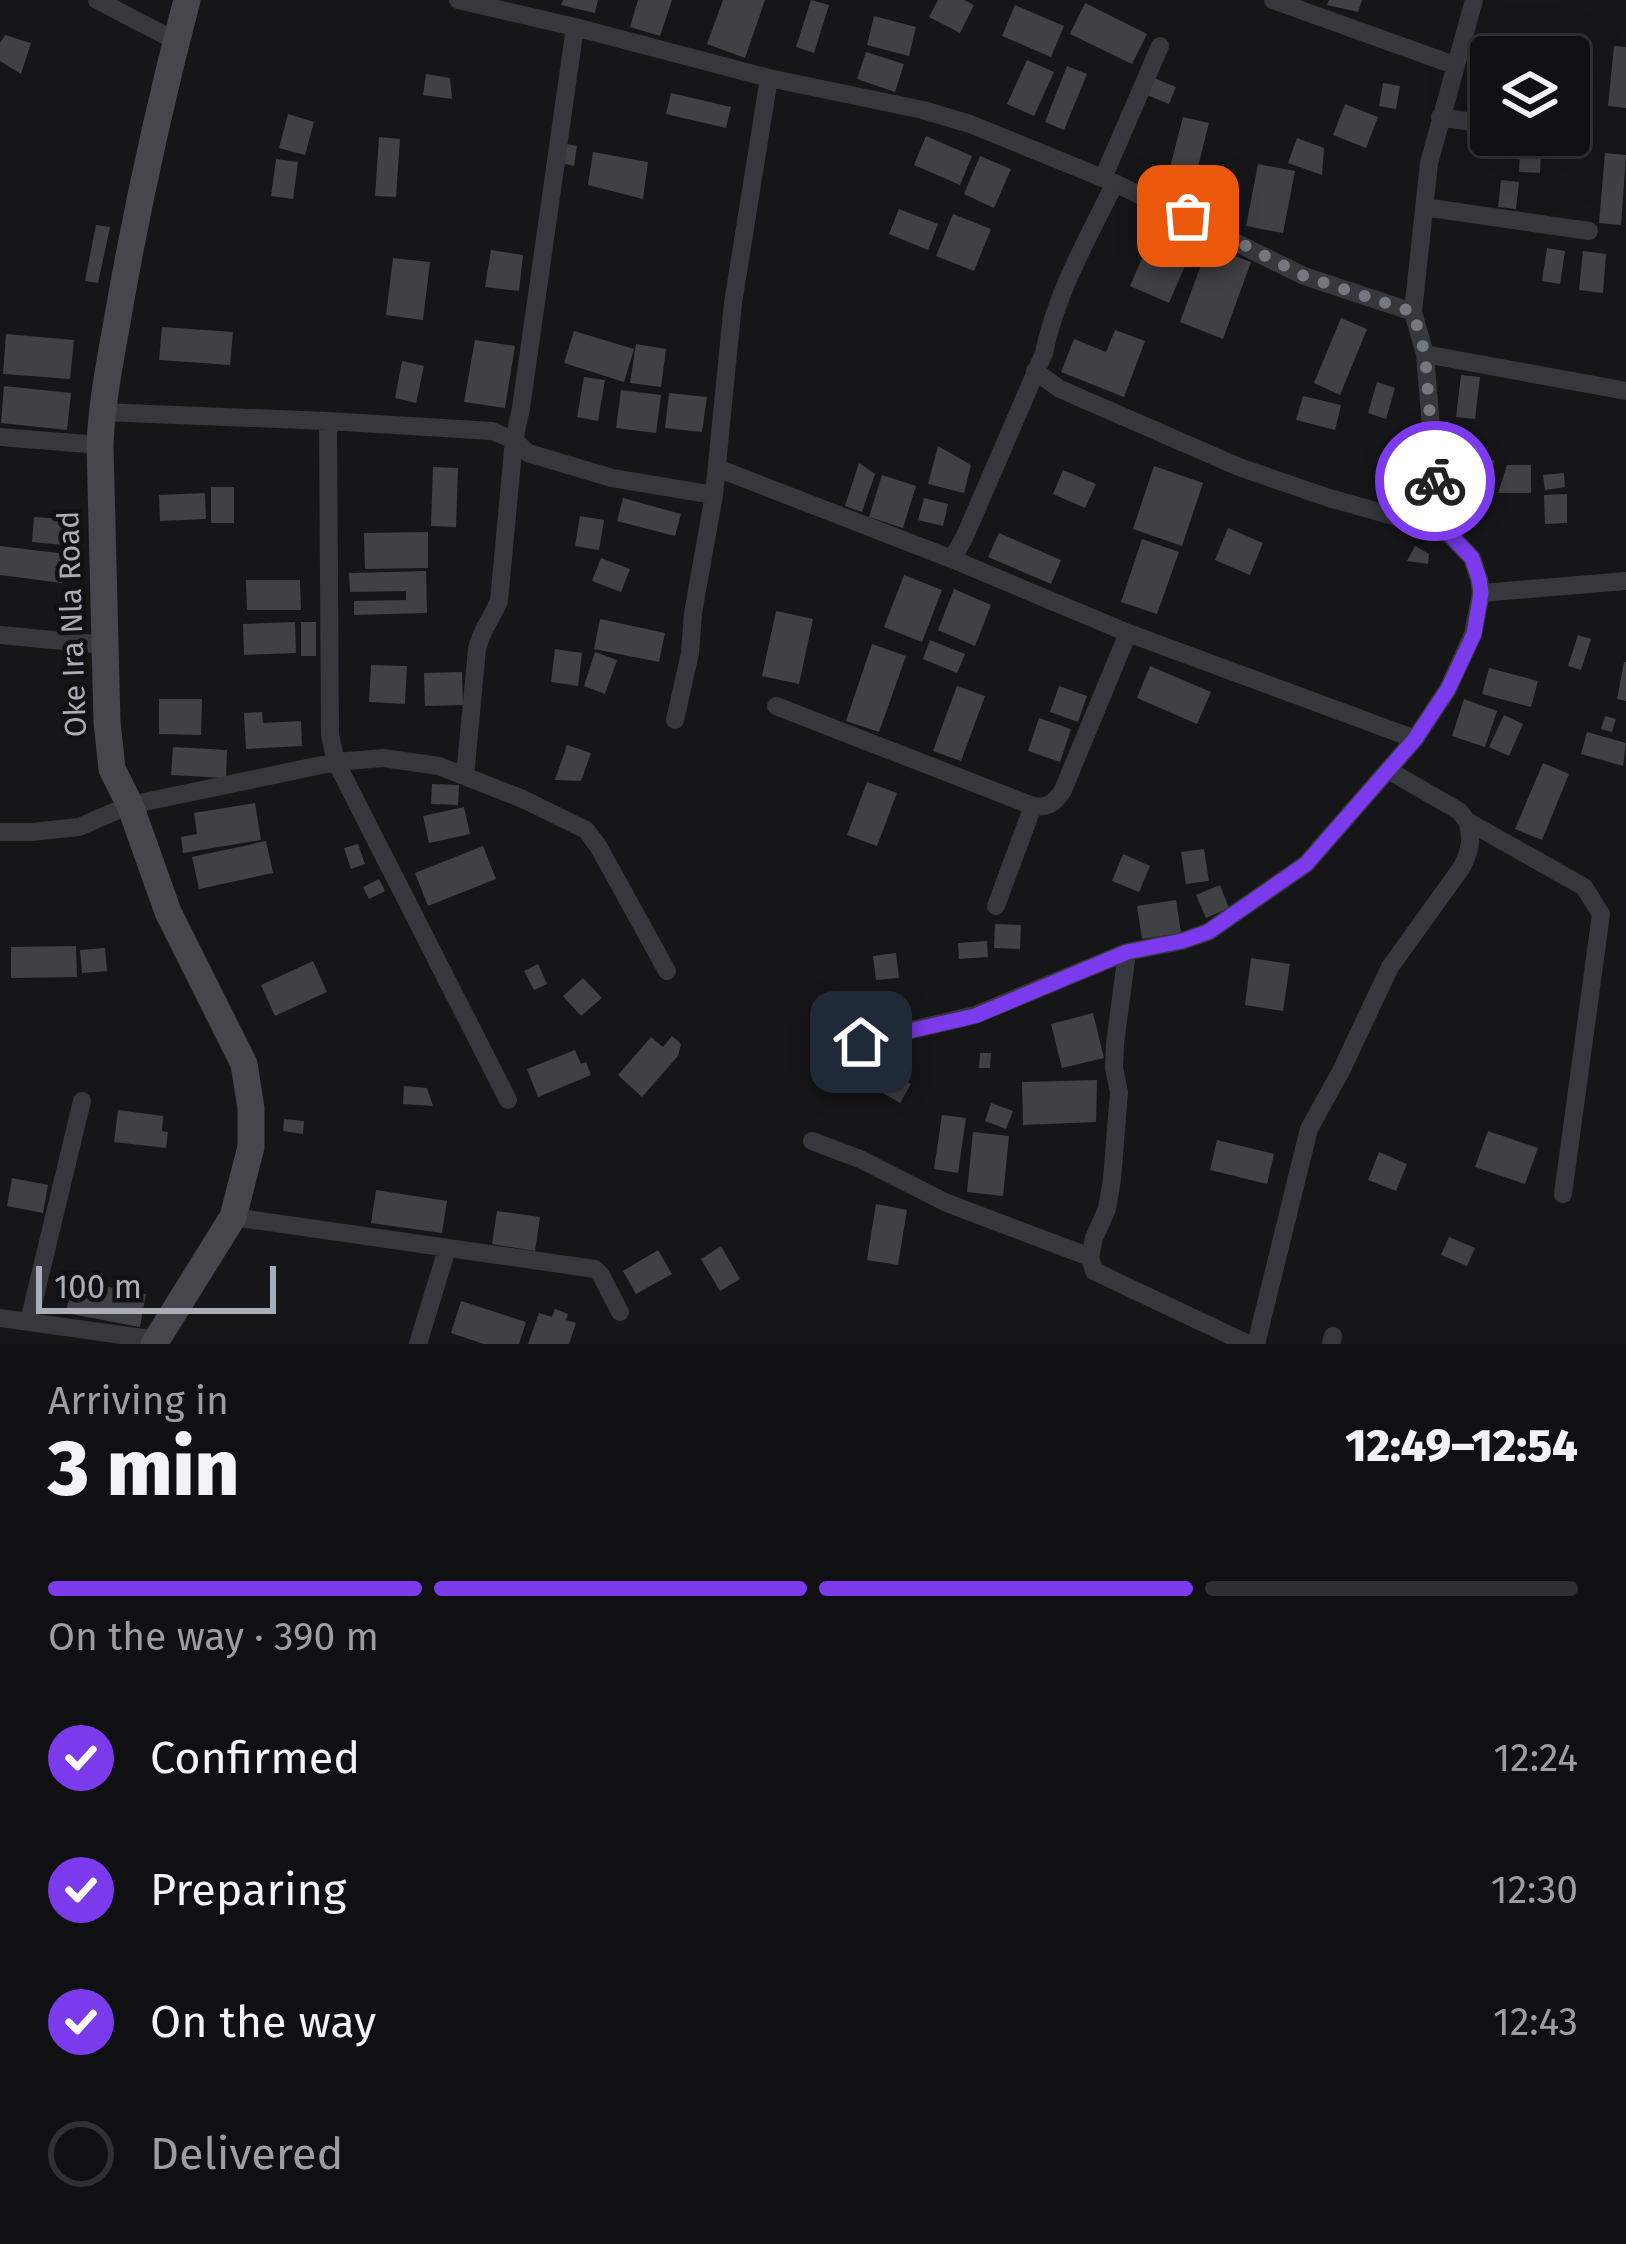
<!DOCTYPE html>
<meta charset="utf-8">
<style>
body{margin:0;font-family:"Fira Sans",sans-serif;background:#1e1e20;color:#f1f3f6;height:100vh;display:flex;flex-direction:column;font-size:45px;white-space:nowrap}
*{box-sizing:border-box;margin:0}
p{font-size:39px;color:#9c9d9f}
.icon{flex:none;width:66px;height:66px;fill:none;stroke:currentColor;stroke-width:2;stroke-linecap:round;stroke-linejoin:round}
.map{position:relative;height:1344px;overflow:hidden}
.details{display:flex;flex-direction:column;background:#101012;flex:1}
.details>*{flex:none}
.controls{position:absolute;left:1470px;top:36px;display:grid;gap:24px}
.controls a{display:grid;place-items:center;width:120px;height:120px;border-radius:12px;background:#101012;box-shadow:0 12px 48px #0002,0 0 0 3px #303032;font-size:60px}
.scale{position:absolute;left:36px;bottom:30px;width:240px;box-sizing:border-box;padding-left:12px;border:6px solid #a8adb8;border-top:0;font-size:33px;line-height:42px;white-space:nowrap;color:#a8adb8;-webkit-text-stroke:9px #111113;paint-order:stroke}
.pin{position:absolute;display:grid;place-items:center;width:102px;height:102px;color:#fff;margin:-51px;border-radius:24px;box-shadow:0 6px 18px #0006}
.courier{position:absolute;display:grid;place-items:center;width:120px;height:120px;margin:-60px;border:9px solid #7c3aed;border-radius:50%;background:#fff;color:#222;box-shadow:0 3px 15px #0007}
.summary em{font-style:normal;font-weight:800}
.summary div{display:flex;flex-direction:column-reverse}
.summary{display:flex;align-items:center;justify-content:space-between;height:204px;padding:0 48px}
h1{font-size:78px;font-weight:800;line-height:90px}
.bar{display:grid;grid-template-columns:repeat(4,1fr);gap:18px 12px;align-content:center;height:144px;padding:0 48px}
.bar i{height:15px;border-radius:9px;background:#303032}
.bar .selected{background:#7c3aed}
.bar p{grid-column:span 4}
ol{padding:0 48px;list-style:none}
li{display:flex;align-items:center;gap:36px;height:132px}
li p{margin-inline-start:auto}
li .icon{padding:12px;border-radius:50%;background:#7c3aed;color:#fff;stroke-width:4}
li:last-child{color:#9c9d9f}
li i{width:66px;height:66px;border:6px solid #303032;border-radius:50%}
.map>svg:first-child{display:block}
.building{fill:#404145}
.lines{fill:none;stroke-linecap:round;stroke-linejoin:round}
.street{stroke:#37383d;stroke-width:18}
.secondary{stroke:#45474d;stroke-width:27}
.done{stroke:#757880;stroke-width:12;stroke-dasharray:0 21.6}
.route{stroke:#7c3aed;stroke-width:15}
.labels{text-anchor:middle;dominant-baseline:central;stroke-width:9;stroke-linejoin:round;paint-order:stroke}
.street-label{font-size:30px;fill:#a8adb8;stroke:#111113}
</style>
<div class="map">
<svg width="1626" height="1344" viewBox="0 0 1626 1344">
<rect width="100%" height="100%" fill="#161618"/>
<path class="building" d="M563,0H598L595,13L561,5Z
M638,0H672L660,36L630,27Z
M723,0H765L745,58L707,44Z
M811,0L829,5L814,53L796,47Z
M938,0H964L974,5L960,33L929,17Z
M1329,0H1362L1358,12L1327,5Z
M1085,3L1147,34L1132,64L1070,34Z
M1015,5L1064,26L1051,57L1002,36Z
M874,16L916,27L909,56L867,45Z
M5,35L31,43L21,74L0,61V43Z
M1614,46L1626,47V108L1608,106Z
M866,52L904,64L895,92L857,79Z
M1027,60L1054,72L1034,116L1007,104Z
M1067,66L1087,74L1064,130L1045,122Z
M426,74L450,78L452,99L423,95Z
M1154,78L1176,87L1169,104L1147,95Z
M1383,83L1400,86L1396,109L1379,106Z
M671,93L731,107L726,128L666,114Z
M1345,104L1378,117L1366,148L1333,135Z
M1569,105L1583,108L1578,131L1569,129Z
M288,114L314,122L305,155L279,148Z
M1183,117L1209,123L1191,194L1167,179Z
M926,136L972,156L960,185L914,165Z
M379,137L400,139L396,197L375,196Z
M1297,138L1324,148L1322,175L1288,163Z
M566,144L577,146L574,166L562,163Z
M1520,150L1541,151L1540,173L1519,172Z
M593,152L648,162L643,199L588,185Z
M1605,153L1626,155L1621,225L1599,223Z
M980,156L1011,169L994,208L964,194Z
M276,159L298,162L293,199L271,196Z
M1258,164L1295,171L1283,233L1246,226Z
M1501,180L1519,182L1516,209L1498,207Z
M899,209L938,224L928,250L889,234Z
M953,214L991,229L974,271L936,256Z
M96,225L110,227L98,283L85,281Z
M1152,235L1191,252L1169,303L1130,286Z
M1208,246L1251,262L1223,339L1180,322Z
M1547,248L1565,251L1560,284L1542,281Z
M491,250L523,255L519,291L485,287Z
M1583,251L1606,254L1603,293L1579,290Z
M393,258L430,262L423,320L386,315Z
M1341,318L1367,329L1340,395L1314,383Z
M162,327L233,332L230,365L159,360Z
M1115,330L1145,341L1124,397L1061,372L1074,339L1106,352Z
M574,331L634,349L624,382L564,363Z
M6,334L74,340L70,379L3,374Z
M475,340L515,346L505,408L464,402Z
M636,344L666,349L661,387L630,383Z
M402,361L424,366L416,403L395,398Z
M1461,375L1480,377L1475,419L1456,417Z
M584,377L605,380L598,421L577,417Z
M1377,382L1395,388L1386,419L1368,413Z
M4,386L71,393L67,430L1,423Z
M621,390L661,395L656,433L616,428Z
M669,393L707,397L702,432L665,428Z
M1303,396L1341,405L1335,430L1296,420Z
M938,446L971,465L964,493L928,484Z
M1460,449L1495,461L1487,486L1461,478Z
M859,463L875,474L862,512L845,506Z
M1507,465H1531V493H1498Z
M1154,466L1203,483L1182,546L1133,529Z
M433,467L458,468L456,527L431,526Z
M1063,470L1096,484L1085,508L1053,494Z
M1564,473L1565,487L1545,490L1543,475Z
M882,475L916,486L903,528L869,517Z
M211,487H234V523H211Z
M205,493L206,519L160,521L159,495Z
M1567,494V523L1545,524L1544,495Z
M623,498L681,514L675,536L617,521Z
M924,498L948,504L943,526L918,520Z
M580,516L604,520L599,550L575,546Z
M34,517L65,519L63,545L32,542Z
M1228,528L1263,543L1250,575L1215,560Z
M428,532V568L365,569L364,533Z
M999,533L1061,560L1051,584L988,557Z
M1142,539L1179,552L1157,614L1121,602Z
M0,546L66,554L62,583L0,575Z
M1415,546L1429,554L1428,564L1407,561Z
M601,558L630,569L621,592L592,581Z
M426,571L427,613L354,615V601L406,600V591L350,592L349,573Z
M904,575L942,590L922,642L884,627Z
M246,580H300L301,610H247Z
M954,589L991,605L975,646L938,630Z
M776,611L813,619L799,684L762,676Z
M600,619L665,633L659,662L594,649Z
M295,622L296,653L244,655L243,624Z
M301,622H316V656H301Z
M1578,635L1591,639L1581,670L1568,666Z
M930,640L965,654L957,673L923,659Z
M872,644L906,656L879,732L846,721Z
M555,649L582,653L578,686L551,682Z
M595,652L617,660L605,694L584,686Z
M1624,662H1626V701L1617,699Z
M371,665L407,666L405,704L369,702Z
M1150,666L1211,692L1197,724L1137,698Z
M1489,668L1538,681L1531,707L1482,694Z
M462,672L463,705L425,706L424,673Z
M957,686L985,696L961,761L933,751Z
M1059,686L1087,696L1078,722L1050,712Z
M159,699H202L201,735L159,734Z
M1464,699L1497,711L1485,747L1452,736Z
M262,712L263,723L301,721L302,746L246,749L244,713Z
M1504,715L1523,724L1509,756L1489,747Z
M1605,716L1616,719L1612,732L1601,729Z
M1039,718L1071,729L1060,762L1028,751Z
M1587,732L1626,743L1623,766L1581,754Z
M567,745L591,753L581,781L555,780Z
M173,747L227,750L226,778L171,775Z
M1543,763L1569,774L1542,840L1515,829Z
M867,782L897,793L877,846L847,835Z
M432,784L459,785L458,805L431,804Z
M255,803L261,840L183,853L181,837L197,834L194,813Z
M464,807L470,834L429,843L423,816Z
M266,841L273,873L199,889L192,857Z
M358,844L365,864L351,869L344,848Z
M483,846L496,879L428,906L415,873Z
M1204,849L1209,881L1186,884L1181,852Z
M1123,854L1150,866L1139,892L1112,881Z
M379,879L385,891L369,899L363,887Z
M1220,885L1229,908L1206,918L1196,895Z
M1176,900L1181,933L1142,939L1137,906Z
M995,924L1021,925L1020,949L994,948Z
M987,941L988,957L959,959L958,943Z
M76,946L77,977L11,978V947Z
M105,948L107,971L82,973L80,950Z
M896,953L899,978L876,980L873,956Z
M1251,958L1290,964L1283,1011L1245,1005Z
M313,961L327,992L275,1016L261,985Z
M538,964L547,984L534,990L524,971Z
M583,978L602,998L581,1016L563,996Z
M1093,1013L1104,1058L1062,1068L1051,1024Z
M672,1036L681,1044L678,1056L642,1097L618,1075L651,1037L663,1047Z
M575,1050L581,1064L586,1062L591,1075L538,1097L527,1069Z
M980,1053H991L990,1068H979Z
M845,1060L873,1065L869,1088L841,1083Z
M889,1071L911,1084L900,1103L878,1090Z
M1097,1080L1096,1122L1023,1125L1022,1082Z
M404,1086L427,1088L433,1106L403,1104Z
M991,1103L1013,1111L1006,1129L985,1121Z
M118,1110L163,1116L162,1131L168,1132L166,1148L114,1142Z
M942,1115L966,1118L958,1173L934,1169Z
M284,1119L304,1121L303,1134L283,1131Z
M1488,1131L1538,1148L1525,1184L1475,1167Z
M973,1132L1009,1136L1003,1196L967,1192Z
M1217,1140L1274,1154L1267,1184L1210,1170Z
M1379,1152L1407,1164L1396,1191L1368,1180Z
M12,1178L48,1185L43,1213L7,1206Z
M376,1190L447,1201L442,1233L371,1223Z
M876,1204L907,1210L898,1265L867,1260Z
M497,1211L540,1217L535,1251L492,1244Z
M1449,1237L1475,1248L1467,1266L1441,1255Z
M721,1246L740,1279L720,1291L701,1259Z
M658,1250L672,1274L636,1294L623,1271Z
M72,1280L146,1294L140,1327L66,1313Z
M461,1301L526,1322L519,1344H484L451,1333Z
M555,1309L568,1314L566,1320L576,1323L569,1344H528L539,1313L552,1317Z"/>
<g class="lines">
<path class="street" d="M97,0L176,41
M458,0L575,27L769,78L923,110L970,124L1115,183L1304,276L1413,312
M1273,0L1454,65
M1440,117L1491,125
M1558,135L1567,136
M1103,178L1160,46
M1424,207L1589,231
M1425,354L1626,391
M1035,371L1060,389L1239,467L1329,498L1419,523L1435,519
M102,412L328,421L492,431L514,440L528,453L612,478L714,495
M328,421L330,735L336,762L508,1100
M0,437L100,445
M717,468L952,559L1128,633L1415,739
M952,559L965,536L1044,353C1056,293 1088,238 1115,183
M1481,593L1626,581
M0,635L105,645
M776,706L1033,806C1048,808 1055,803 1063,790L1128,633
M675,720L690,653L693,613L714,495L733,303L769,78
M1388,770L1459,811L1467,821L1584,887L1601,914L1563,1194
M465,776L477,649C481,630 492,618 499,601L514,440L521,408L575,27
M0,832H32L79,827L130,805L336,762L383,758L439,766L523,799L586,830L598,846L667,971
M996,906L1033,806
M1127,952L1115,1044L1114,1068L1119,1092L1112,1179L1107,1209L1094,1238L1090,1257L1094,1271L1248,1344
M861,1042L975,1015L1127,952L1182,941L1208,932L1306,864L1415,739L1448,689L1473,634L1481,593L1479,579L1472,558L1435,519L1437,500L1425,354L1413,312L1429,163L1474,0
M812,1141L860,1159L947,1203L1090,1257
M233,1217L595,1269L601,1275L620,1312
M0,1318L157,1340
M29,1321L82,1101
M418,1344L447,1249
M1256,1344L1309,1129L1341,1071L1390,967L1462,867C1470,850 1473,839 1467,821
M1331,1344L1333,1336"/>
<path class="secondary" d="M154,1344L233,1217L251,1147V1108L244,1064L168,912L130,805L112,769L107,722L100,445C102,396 113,347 121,299C139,198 161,99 187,0"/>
</g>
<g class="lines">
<path class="done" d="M1188,216L1304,276L1413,312L1425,354L1435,481"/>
<path class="route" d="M861,1042L975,1016L1127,952L1182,941L1208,932L1306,864L1415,739L1448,689L1474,634L1481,593L1479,579L1472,558L1435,519V481"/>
</g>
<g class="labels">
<g class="street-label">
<text transform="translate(72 624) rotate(-92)">Oke Ira Nla Road</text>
</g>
</g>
</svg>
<div class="controls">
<a><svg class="icon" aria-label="layers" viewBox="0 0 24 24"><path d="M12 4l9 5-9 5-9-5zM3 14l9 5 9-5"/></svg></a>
</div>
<div class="scale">100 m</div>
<div class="pin" style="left:1188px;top:216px;background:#ea580c"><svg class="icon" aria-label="bag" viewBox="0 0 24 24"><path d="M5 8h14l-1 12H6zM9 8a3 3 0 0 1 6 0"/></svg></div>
<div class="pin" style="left:861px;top:1042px;background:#1f2937"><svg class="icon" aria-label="home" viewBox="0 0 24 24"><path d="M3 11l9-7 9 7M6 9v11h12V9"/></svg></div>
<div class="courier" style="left:1435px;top:481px"><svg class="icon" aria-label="bike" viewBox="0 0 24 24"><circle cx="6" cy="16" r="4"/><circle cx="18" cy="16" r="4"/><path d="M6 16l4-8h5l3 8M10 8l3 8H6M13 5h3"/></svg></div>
</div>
<section class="details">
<div class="summary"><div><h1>3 min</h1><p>Arriving in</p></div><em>12:49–12:54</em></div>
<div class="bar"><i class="selected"></i><i class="selected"></i><i class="selected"></i><i></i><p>On the way · 390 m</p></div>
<ol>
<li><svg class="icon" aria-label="check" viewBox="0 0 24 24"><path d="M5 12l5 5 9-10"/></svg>Confirmed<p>12:24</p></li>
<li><svg class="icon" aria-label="check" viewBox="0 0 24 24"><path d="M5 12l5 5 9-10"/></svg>Preparing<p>12:30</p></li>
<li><svg class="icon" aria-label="check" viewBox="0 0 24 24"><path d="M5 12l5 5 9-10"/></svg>On the way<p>12:43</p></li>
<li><i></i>Delivered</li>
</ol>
</section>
